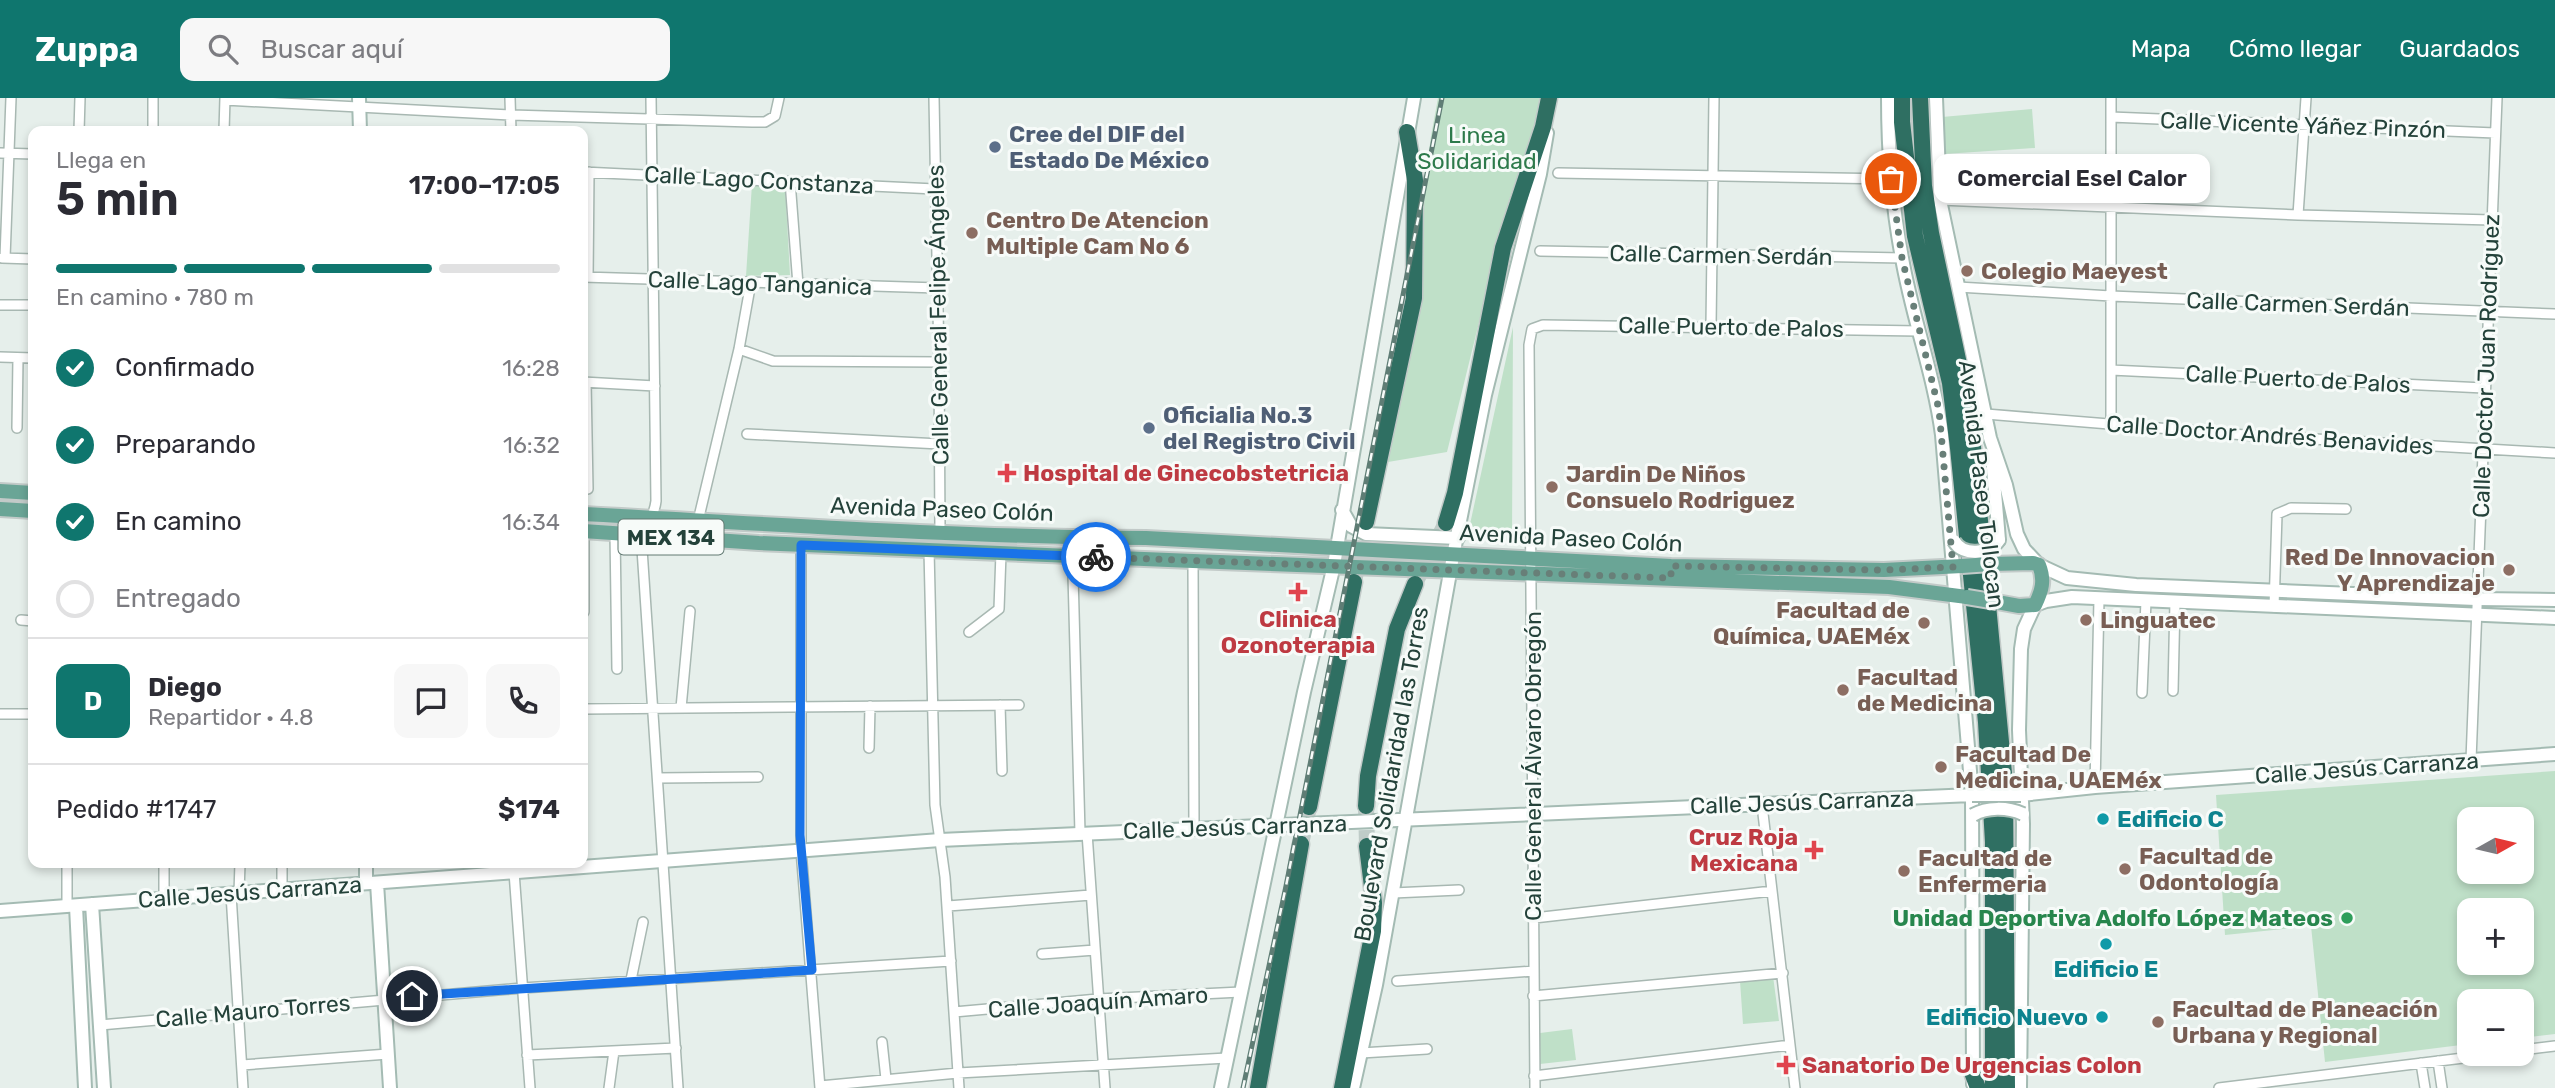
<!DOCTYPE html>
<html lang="es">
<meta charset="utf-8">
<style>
body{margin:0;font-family:Rubik,sans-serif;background:#f7f7f7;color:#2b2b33;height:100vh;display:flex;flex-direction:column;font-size:26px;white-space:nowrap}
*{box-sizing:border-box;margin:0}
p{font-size:23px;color:#7c7c81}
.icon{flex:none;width:38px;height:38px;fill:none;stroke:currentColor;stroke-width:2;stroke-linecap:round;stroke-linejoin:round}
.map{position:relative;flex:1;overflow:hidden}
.details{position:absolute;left:28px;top:28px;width:560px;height:742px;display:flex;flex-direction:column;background:#fff;border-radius:14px;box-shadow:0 4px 10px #0003}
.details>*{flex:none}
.needle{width:46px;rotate:82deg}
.tools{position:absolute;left:2457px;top:709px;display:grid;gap:14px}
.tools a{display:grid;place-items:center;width:77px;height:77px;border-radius:14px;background:#fff;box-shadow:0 4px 10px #0003;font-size:35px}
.pin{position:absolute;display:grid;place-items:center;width:60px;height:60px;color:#fff;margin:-30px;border:4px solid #fff;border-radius:50%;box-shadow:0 2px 7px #0007}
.courier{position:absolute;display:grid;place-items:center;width:70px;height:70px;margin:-35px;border:5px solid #1a73e8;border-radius:50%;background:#fff;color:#222;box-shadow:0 2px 9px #0007}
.bubble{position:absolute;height:49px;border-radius:14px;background:#fff;box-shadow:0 4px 10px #0003;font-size:23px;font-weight:600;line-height:49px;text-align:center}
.summary em{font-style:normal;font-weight:600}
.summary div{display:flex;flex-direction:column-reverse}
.summary{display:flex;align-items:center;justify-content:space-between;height:119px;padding:0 28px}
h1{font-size:46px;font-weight:600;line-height:52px}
.bar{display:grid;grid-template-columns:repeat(4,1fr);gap:10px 7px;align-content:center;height:84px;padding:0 28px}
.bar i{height:9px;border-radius:5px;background:#e1e1e2}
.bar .current{background:#0f766e}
.bar p{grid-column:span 4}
.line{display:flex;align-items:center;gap:18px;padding:0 28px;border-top:2px solid #e1e1e2}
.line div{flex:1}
.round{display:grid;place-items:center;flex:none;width:74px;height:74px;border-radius:14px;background:#f7f7f7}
ol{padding:0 28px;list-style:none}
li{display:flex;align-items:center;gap:21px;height:77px}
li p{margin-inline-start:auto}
li .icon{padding:7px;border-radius:50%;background:#0f766e;color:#fff;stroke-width:4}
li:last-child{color:#7c7c81}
li i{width:38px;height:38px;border:4px solid #e1e1e2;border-radius:50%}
header{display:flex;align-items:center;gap:42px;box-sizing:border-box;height:98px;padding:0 35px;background:#0f766e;color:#fff}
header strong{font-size:33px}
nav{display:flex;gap:38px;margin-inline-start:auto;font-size:24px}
.search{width:490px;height:63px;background:#f7f7f7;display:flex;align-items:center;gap:18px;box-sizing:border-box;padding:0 24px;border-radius:14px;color:#7c7c81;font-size:26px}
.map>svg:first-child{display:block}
.green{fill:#bfe0c8;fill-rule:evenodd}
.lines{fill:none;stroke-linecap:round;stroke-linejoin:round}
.highway-tunnel{stroke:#bfccc8;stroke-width:16;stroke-dasharray:16 8;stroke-linecap:butt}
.street-casing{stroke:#a8b8b2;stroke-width:12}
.secondary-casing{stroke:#a4bbb3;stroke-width:16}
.primary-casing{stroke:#c2cac8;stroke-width:18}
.highway-casing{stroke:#c2cac8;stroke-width:19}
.street{stroke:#fff;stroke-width:9}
.secondary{stroke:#fff;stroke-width:12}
.primary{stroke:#6aa596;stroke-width:14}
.highway{stroke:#2f6f62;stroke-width:16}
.rail-casing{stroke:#5f7d75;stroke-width:5}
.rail{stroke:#f7fbf9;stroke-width:2.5;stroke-dasharray:8;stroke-linecap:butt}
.secondary-bridge-casing{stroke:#a4bbb3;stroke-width:16;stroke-linecap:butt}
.primary-bridge-casing{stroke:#c2cac8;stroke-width:18;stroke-linecap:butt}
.secondary-bridge{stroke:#fff;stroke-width:12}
.primary-bridge{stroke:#6aa596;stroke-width:14}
.done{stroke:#687f78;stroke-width:7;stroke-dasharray:0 12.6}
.route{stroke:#1a73e8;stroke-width:9}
.service-dot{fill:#5c6f8a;stroke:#f7fbf9;stroke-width:2.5}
.education-dot{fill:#8d6e63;stroke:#f7fbf9;stroke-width:2.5}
.health-dot{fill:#e0444e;stroke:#f7fbf9;stroke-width:2.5}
.culture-dot{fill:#0f9aa8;stroke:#f7fbf9;stroke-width:2.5}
.leisure-dot{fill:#2e9e5b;stroke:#f7fbf9;stroke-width:2.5}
.labels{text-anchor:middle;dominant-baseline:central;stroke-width:6;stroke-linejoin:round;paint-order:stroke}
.shield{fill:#f7fbf9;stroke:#637a73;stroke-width:2}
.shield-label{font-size:21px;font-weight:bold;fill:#24423a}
.street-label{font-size:23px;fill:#24423a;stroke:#f7fbf9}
.service-label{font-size:23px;font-weight:bold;fill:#4e5e75;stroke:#f7fbf9;text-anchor:start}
.park-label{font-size:23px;fill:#2d7a4b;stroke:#f7fbf9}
.education-label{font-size:23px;font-weight:bold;fill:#785e54;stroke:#f7fbf9;text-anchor:start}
.health-label{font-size:23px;font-weight:bold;fill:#be3a42;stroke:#f7fbf9;text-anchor:start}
.culture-label{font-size:23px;font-weight:bold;fill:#0d838f;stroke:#f7fbf9;text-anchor:start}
.leisure-label{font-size:23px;font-weight:bold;fill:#27864d;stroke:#f7fbf9;text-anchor:end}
</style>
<header>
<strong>Zuppa</strong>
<div class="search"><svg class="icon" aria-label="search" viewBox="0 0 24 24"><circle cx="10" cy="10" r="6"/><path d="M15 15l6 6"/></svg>Buscar aquí</div>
<nav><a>Mapa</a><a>Cómo llegar</a><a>Guardados</a></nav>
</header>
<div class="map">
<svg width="2555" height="990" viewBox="0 0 2555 990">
<rect width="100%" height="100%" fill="#e6efeb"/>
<path class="green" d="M1438,0H1542L1532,40L1510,99L1447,354L1388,364L1431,38Z
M2032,11L2035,50L1944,56L1942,19Z
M752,86L785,87L790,177L746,178Z
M1513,229L1512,443L1467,440Z
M2555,673V936L2522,940V903H2469V946L2325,964L2311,828L2225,837L2216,697ZM2469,721H2522V774H2469ZM2522,812V864H2469V812Z
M1773,878L1779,923L1743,926L1740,883Z
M1572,931L1576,962L1540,966V935Z"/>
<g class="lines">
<path class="highway-tunnel" d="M1416,483L1446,425
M1354,484L1366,424
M1366,708L1367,748
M1301,746L1309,709"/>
<g class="street-casing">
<path id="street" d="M153,0V33
M510,0L511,33
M651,0L656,403C654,421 642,433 642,451L678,990
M934,0L939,264L940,434
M225,2L511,17L752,24H765L775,18L779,0
M2111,19L2495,35
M79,33L80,0
M224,33L225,0
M0,55L33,56
M583,74L935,91
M1558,75L1891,81
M790,83L798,187
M1940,102L2298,117L2492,122
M2298,117L2306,0
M1540,153L1902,160
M2,160L33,161
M5,160L11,0
M583,179L938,190
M588,179L589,74
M1958,189L2111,198L2555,216
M0,207H33
M1711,228L1714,0
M739,251L773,263L939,264
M0,259L33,260
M2111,272L2484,290
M583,284L655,288
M586,284L588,391
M1986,316L2245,337L2555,355
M2111,326V0
M17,330L18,260
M747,336L940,346
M698,423L739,251L751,184
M615,435L617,571
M1072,440L1080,735
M801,447V752L820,990
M929,452L935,707L945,779L959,990
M1193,463L1194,731
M2274,509L2277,416L2291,410L2346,411
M584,514V433
M21,522L33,523
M969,534L999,511L1001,455
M2173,593L2175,503
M2142,595L2146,503
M1000,607L1002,673
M681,610L690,513
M583,611L1019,607
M0,616H33
M869,650L870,608
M2471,662L2497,0
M658,680L758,679
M2095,689L2099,501
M1762,707L1795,990
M1087,735L1105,990
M514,774L530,990
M282,792V765
M239,795L240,765
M1393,795L1459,792
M231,796L243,990
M164,801V765
M67,808V765
M948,808L1091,797
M1534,820L1772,793
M1042,856L1095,852
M631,882L643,824
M1397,883L1534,873
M1533,898L1783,875
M954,914L1098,901L1241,894
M100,927L522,890L951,863
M882,944L886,981
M2522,952L2555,948
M1361,955L1427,951
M527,957L676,950
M2438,963L2442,990
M2421,965L2425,990
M242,967L388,956
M1534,978L1790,947
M820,988L958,975L1227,960
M609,990L614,953
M1535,990L1529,247L1532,231L1543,227L1919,233
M2219,990L2496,956"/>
</g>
<g class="secondary-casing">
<path id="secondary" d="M359,0L360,33
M1888,0C1888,53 1892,107 1902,160C1912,219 1934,276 1942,337L1972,697L1973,986
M1936,0L1940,102L1990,340L2006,387L2017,436L2024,451L2039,467L2067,480L2136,487L2476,501L2555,502
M1992,358L1999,442
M1342,412L1351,428L1366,436L1458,440
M2021,697L2095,689L2555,656
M366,765V785
M377,785L390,990
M92,806L104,990
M76,808L85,990
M0,813L940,742L1972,697
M1221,990L1304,594L1334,467L1414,0
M1353,990L1376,887L1453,458L1485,297L1540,76L1547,35
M2020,990L2023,726L2019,632L2021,551L2024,531L2035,507L2046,503L2072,499L2555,520"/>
</g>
<g class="primary-casing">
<path id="primary" d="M0,393L33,395
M0,411L33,413
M583,416C770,426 958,439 1146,440L1671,468L1884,472L1962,468
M583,433L759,445L1193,463L1889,489L1967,499
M1990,466L2033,465L2039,467C2045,482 2042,493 2035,507L2019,508L1997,504"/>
</g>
<g class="highway-casing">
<path id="highway" d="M1902,0V24L1915,138L1950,285L1958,350L1986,624L1993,744V990
M1920,0L1924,88L1931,135L1963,285L1973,349L2005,686L2007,990
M1366,424L1414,200L1415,82L1407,34
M1446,425L1455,395L1503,150L1543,29L1549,0
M1366,708L1368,678L1397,531L1415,486
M1309,709L1354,484
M1973,977L1978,990
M1258,990L1301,746
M1342,990L1373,833L1374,805L1367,748"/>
</g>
<use href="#street" class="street"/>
<use href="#secondary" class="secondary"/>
<use href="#primary" class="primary"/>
<use href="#highway" class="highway"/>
<g class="rail-casing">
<path id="rail" d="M1243,990L1286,788L1442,0"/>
</g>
<use href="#rail" class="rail"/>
<g class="secondary-bridge-casing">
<path id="secondary-bridge" d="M1954,443C1963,459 1990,456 1999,442
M1972,697H2021
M1973,717C1987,709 2007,709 2023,716"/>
</g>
<g class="primary-bridge-casing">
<path id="primary-bridge" d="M1962,468L1990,466
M1967,499L1997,504"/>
</g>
<use href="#secondary-bridge" class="secondary-bridge"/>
<use href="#primary-bridge" class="primary-bridge"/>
</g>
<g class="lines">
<path class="done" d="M1096,459L1671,480V468L1884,472L1953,469L1939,312L1902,160L1891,81"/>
<path class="route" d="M412,898L812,872L800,737L801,447L1096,459"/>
</g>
<g class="service-dot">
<circle cx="995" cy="49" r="7"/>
<circle cx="1149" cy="330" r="7"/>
</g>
<g class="education-dot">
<circle cx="972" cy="135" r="7"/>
<circle cx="1967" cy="173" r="7"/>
<circle cx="1552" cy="389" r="7"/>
<circle cx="2509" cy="472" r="7"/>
<circle cx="2086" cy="522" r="7"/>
<circle cx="1924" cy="525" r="7"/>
<circle cx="1843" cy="592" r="7"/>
<circle cx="1941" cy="669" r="7"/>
<circle cx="2125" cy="771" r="7"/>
<circle cx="1904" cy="773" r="7"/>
<circle cx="2158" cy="924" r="7"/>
</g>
<g class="health-dot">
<path d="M1003.5 364.5h7v7h7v7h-7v7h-7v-7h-7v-7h7z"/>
<path d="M1294.5 483.5h7v7h7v7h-7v7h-7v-7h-7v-7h7z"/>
<path d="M1810.5 741.5h7v7h7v7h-7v7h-7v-7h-7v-7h7z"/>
<path d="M1782.5 956.5h7v7h7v7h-7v7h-7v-7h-7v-7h7z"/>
</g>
<g class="culture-dot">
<circle cx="2103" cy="721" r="7"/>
<circle cx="2106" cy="846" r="7"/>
<circle cx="2102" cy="919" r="7"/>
</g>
<circle class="leisure-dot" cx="2347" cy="820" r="7"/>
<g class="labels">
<rect class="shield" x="618.5" y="421.5" width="105" height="35" rx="5"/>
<g class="shield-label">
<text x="671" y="439">MEX 134</text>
</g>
<g class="street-label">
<text transform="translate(2303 27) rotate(2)">Calle Vicente Yáñez Pinzón</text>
<text transform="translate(759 82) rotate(3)">Calle Lago Constanza</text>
<text transform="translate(1721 157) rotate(1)">Calle Carmen Serdán</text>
<text transform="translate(760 185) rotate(2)">Calle Lago Tanganica</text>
<text transform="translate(2298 206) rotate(2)">Calle Carmen Serdán</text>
<text transform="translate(938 217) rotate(-91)">Calle General Felipe Ángeles</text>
<text transform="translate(1731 229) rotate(1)">Calle Puerto de Palos</text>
<text transform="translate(2486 268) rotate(-88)">Calle Doctor Juan Rodríguez</text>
<text transform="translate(2298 281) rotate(3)">Calle Puerto de Palos</text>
<text transform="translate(2270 337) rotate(4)">Calle Doctor Andrés Benavides</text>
<text transform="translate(1982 386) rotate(83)">Avenida Paseo Tollocan</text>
<text transform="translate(942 411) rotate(2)">Avenida Paseo Colón</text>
<text transform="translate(1571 440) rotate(3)">Avenida Paseo Colón</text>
<text transform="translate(1533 668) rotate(-90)">Calle General Álvaro Obregón</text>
<text transform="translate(2367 670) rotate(-4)">Calle Jesús Carranza</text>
<text transform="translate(1391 676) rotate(-80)">Boulevard Solidaridad las Torres</text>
<text transform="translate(1802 704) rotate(-2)">Calle Jesús Carranza</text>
<text transform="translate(1235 729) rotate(-2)">Calle Jesús Carranza</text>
<text transform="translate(250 794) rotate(-4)">Calle Jesús Carranza</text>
<text transform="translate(1098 904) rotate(-4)">Calle Joaquín Amaro</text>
<text transform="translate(253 913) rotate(-5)">Calle Mauro Torres</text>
</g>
<g class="service-label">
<text x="1009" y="36">Cree del DIF del<tspan x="1009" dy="26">Estado De México</tspan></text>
<text x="1163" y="317">Oficialia No.3<tspan x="1163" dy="26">del Registro Civil</tspan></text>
</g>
<g class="park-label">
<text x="1477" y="37">Linea<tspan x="1477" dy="26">Solidaridad</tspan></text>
</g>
<g class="education-label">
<text x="986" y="122">Centro De Atencion<tspan x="986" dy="26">Multiple Cam No 6</tspan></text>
<text x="1981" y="173">Colegio Maeyest</text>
<text x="1566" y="376">Jardin De Niños<tspan x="1566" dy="26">Consuelo Rodriguez</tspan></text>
<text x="2495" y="459" text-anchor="end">Red De Innovacion<tspan x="2495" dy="26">Y Aprendizaje</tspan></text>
<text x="1910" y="512" text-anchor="end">Facultad de<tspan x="1910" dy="26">Química, UAEMéx</tspan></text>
<text x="2100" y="522">Linguatec</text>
<text x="1857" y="579">Facultad<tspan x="1857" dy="26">de Medicina</tspan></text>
<text x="1955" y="656">Facultad De<tspan x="1955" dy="26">Medicina, UAEMéx</tspan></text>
<text x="2139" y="758">Facultad de<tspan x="2139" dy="26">Odontología</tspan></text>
<text x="1918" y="760">Facultad de<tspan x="1918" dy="26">Enfermeria</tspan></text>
<text x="2172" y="911">Facultad de Planeación<tspan x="2172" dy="26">Urbana y Regional</tspan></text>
</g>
<g class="health-label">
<text x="1023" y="375">Hospital de Ginecobstetricia</text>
<text x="1298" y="521" text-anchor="middle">Clinica<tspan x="1298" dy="26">Ozonoterapia</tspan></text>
<text x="1798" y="739" text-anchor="end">Cruz Roja<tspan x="1798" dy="26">Mexicana</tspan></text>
<text x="1802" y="967">Sanatorio De Urgencias Colon</text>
</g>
<g class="culture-label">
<text x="2117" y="721">Edificio C</text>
<text x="2106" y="871" text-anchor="middle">Edificio E</text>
<text x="2088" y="919" text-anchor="end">Edificio Nuevo</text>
</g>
<g class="leisure-label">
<text x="2333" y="820">Unidad Deportiva Adolfo López Mateos</text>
</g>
</g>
</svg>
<div class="tools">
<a><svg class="needle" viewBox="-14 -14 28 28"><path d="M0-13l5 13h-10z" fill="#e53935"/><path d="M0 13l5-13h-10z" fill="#7c7c81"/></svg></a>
<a>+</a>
<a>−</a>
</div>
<div class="pin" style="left:1891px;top:81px;background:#ea580c"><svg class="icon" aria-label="bag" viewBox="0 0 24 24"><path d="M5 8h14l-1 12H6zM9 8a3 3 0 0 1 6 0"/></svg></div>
<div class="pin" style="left:412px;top:898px;background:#1f2937"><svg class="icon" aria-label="home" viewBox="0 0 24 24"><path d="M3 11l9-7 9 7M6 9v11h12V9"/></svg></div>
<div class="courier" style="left:1096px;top:459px"><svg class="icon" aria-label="bike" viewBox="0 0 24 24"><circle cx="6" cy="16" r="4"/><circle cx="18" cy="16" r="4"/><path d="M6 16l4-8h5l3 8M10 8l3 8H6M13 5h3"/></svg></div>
<div class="bubble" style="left:1934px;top:56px;width:276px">Comercial Esel Calor</div>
<section class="details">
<div class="summary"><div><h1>5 min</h1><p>Llega en</p></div><em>17:00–17:05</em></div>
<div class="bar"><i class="current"></i><i class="current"></i><i class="current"></i><i></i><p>En camino · 780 m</p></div>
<ol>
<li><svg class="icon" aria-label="check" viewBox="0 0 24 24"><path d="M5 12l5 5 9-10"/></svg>Confirmado<p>16:28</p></li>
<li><svg class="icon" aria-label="check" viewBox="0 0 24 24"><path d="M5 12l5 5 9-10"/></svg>Preparando<p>16:32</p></li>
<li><svg class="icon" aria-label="check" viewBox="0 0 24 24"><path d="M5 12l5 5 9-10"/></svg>En camino<p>16:34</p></li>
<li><i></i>Entregado</li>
</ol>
<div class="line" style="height:126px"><b class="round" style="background:#0f766e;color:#fff">D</b><div><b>Diego</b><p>Repartidor · 4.8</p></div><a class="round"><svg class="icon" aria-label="chat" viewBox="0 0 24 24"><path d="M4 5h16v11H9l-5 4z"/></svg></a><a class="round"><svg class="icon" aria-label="phone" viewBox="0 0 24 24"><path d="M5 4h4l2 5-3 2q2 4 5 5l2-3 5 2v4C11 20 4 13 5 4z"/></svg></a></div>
<div class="line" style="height:91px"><div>Pedido #1747</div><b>$174</b></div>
</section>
</div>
